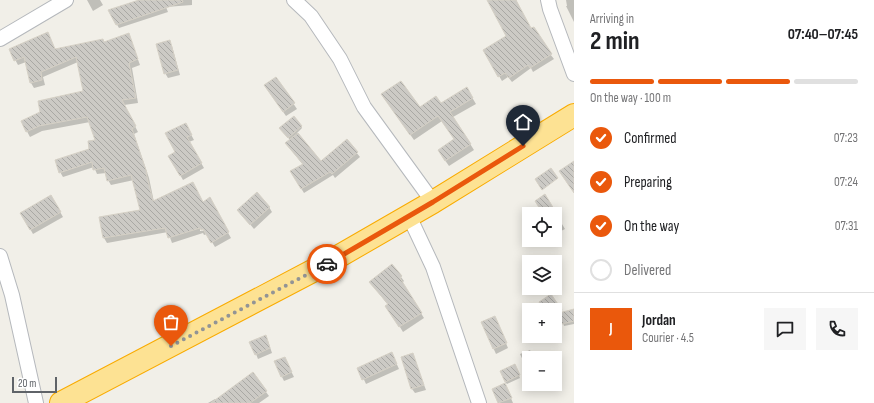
<!DOCTYPE html>
<meta charset="utf-8">
<style>
body{margin:0;font-family:"Sofia Sans Condensed",sans-serif;background:#f6f6f6;color:#202124;height:100vh;display:flex;flex-direction:column;font-size:15px;white-space:nowrap}
*{box-sizing:border-box;margin:0}
p{font-size:13px;color:#757577}
.icon{flex:none;width:22px;height:22px;fill:none;stroke:currentColor;stroke-width:2;stroke-linecap:round;stroke-linejoin:round}
.map{position:relative;flex:1;overflow:hidden}
.sheet{display:flex;flex-direction:column;background:#fff;width:300px}
.sheet>*{flex:none}
.buttons{position:absolute;left:522px;top:207px;display:grid;gap:8px}
.buttons a{display:grid;place-items:center;width:40px;height:40px;border-radius:0px;background:#fff;box-shadow:0 2px 10px #0003;font-size:20px}
.scale{position:absolute;left:12px;bottom:10px;width:45px;box-sizing:border-box;padding-left:4px;border:2px solid #5f6368;border-top:0;font-size:11px;line-height:14px;white-space:nowrap;color:#5f6368;-webkit-text-stroke:3px #fff;paint-order:stroke}
.pin{position:absolute;display:grid;place-items:center;width:34px;height:34px;color:#fff;margin:-41px -17px;border-radius:50% 50% 50% 0;rotate:-45deg;box-shadow:0 0 4px #0007}
.pin .icon{rotate:45deg}
.courier{position:absolute;display:grid;place-items:center;width:40px;height:40px;margin:-20px;border:3px solid #ea580c;border-radius:50%;background:#fff;color:#222;box-shadow:0 1px 5px #0007}
.overview em{font-style:normal;font-weight:700}
.overview div{display:flex;flex-direction:column-reverse}
.overview{display:flex;align-items:center;justify-content:space-between;height:68px;padding:0 16px}
h1{font-size:26px;font-weight:700;line-height:30px}
.bar{display:grid;grid-template-columns:repeat(4,1fr);gap:6px 4px;align-content:center;height:48px;padding:0 16px}
.bar i{height:5px;border-radius:3px;background:#e0e0e0}
.bar .selected{background:#ea580c}
.bar p{grid-column:span 4}
.line{display:flex;align-items:center;gap:10px;padding:0 16px;border-top:1px solid #e0e0e0}
.line div{flex:1}
.round{display:grid;place-items:center;flex:none;width:42px;height:42px;border-radius:0px;background:#f6f6f6}
ol{padding:0 16px;list-style:none}
li{display:flex;align-items:center;gap:12px;height:44px}
li p{margin-inline-start:auto}
li .icon{padding:4px;border-radius:50%;background:#ea580c;color:#fff;stroke-width:4}
li:last-child{color:#757577}
li i{width:22px;height:22px;border:2px solid #e0e0e0;border-radius:50%}
main{display:flex;flex:1;min-height:0}
.map>svg:first-child{display:block}
.shadow{fill:#0003;fill-rule:evenodd}
.building{fill:url(#building-back-hatch);stroke:#d6d1c6}
.lines{fill:none;stroke-linecap:round;stroke-linejoin:round}
.street-casing{stroke:#b5b8bc;stroke-width:16}
.highway-casing{stroke:#f9ab00;stroke-width:24}
.street{stroke:#fff;stroke-width:14}
.highway{stroke:#fde293;stroke-width:22}
.done{stroke:#929495;stroke-width:4;stroke-dasharray:0 7.2}
.route{stroke:#ea580c;stroke-width:5}
</style>
<main>
<div class="map">
<svg width="574" height="403" viewBox="0 0 574 403">
<defs>
<pattern id="building-back-hatch" width="6" height="6" patternUnits="userSpaceOnUse"><rect width="6" height="6" fill="#cccac5"/><path d="M-1 5l2 2M0 0l6 6M5-1l2 2" fill="none" stroke="#a9a8a4"/></pattern>
</defs>
<rect width="100%" height="100%" fill="#f1efe8"/>
<path class="shadow" d="M87,0H100L103,5L93,11Z
M142,0H192V5L166,7L168,12L119,28L109,11Z
M491,0H516L531,30L554,59L533,72L531,68L512,82L508,77L502,81L484,51L507,37Z
M566,0H574V22L566,6H567Z
M131,40L140,65L132,68L138,103L124,105L138,132L134,134L149,178L154,202L203,204L209,199L231,238L215,247L207,234L204,235L203,233L172,243L168,232L107,243L104,238L100,218L141,210L134,180L111,185L108,180L106,173L97,174L94,167L63,177L60,172L90,150L96,140L90,122L42,131L30,137L22,122L84,92L78,62L43,77L45,85L34,88L31,83L26,62L18,65L10,50H55ZM208,228L209,230L200,231V229Z
M169,41L172,46L180,75L168,78L165,73Z
M276,78L297,109L286,116L268,90Z
M467,89L476,104L453,117L474,150L449,166L442,156L455,140L442,121L414,140L386,100L420,108L441,104Z
M301,126L302,128L297,133L321,162L347,141L360,157L335,178L333,175L304,193L291,172L303,165L289,147L290,140L282,130Z
M188,129L194,140L189,142L204,168L183,180L170,157L177,153Z
M51,196L63,217L33,234L21,213Z
M545,196L565,229L555,234V214H544Z
M269,207L272,212L254,229L238,210Z
M401,277L404,281L402,283L424,318L403,332L387,306L388,305L371,283Z
M551,296L562,313L574,311V324L564,326L561,316L555,320V310H545Z
M497,322L508,348L496,354L482,323Z
M268,341L272,353L258,359L256,354Z
M530,350L534,358H529V366L526,367L520,354Z
M413,355L426,390L415,393L412,389Z
M394,358L399,369L366,384L359,369Z
M287,363L294,377L284,381L282,377Z
M516,368L520,378L507,384L505,382Z
M493,389H507L513,403H499Z
M266,392L269,396L259,403H208L215,399L216,400Z"/>
<path class="building" d="M139,0H182L183,2L116,25L108,10Z
M487,0H516L531,28L534,27L552,54L530,68L528,65L509,78L505,73L498,77L483,50L506,36Z
M48,32L55,49L103,39L104,42L129,33L138,59L129,63L136,98L122,100L136,126L132,129L147,173H146L153,201L193,182L203,202L210,197L229,232L211,243L203,229L201,230L200,228L168,238L165,228L103,238L99,217L140,210L131,175L107,181L104,168L93,170L92,162L59,173L55,160L89,149L88,141L95,140L87,117L39,126L26,132L21,121L40,112L38,101L83,91L76,57L41,72L42,80L30,83L24,57L14,61L9,49Z
M170,40L178,70L164,74L156,44Z
M276,77L295,103L283,112L264,85Z
M401,81L420,107L436,96L441,103L467,87L473,98L450,112L471,144L445,161L438,150L454,139L438,116L410,135L381,94Z
M294,116L302,126L288,138L279,128Z
M186,123L192,135L187,137L202,163L180,176L168,156L175,152L165,133Z
M298,133L321,161L347,139L358,152L332,174L330,172L301,189L290,171L303,164L285,143Z
M574,161V193L559,171Z
M551,168L558,178L542,190L535,179Z
M257,192L270,207L250,225L237,210Z
M545,194L557,214H543L535,201Z
M51,195L61,212L30,230L20,213Z
M392,264L402,276L400,278L422,313L399,327L385,306L388,304L369,282Z
M551,294L562,310H544L539,302Z
M574,309V321L562,324L559,313Z
M495,316L507,343L493,349L481,322Z
M266,335L270,348L255,355L249,342Z
M392,352L397,364L362,380L357,368Z
M413,353L424,385L411,389L401,357Z
M285,357L292,372L281,377L274,361Z
M515,364L520,375L505,382L500,371Z
M253,372L267,391L250,403H211Z
M505,383L512,398L498,403L492,389Z"/>
<g class="lines">
<g class="street-casing">
<path id="street" d="M294,0L311,16L340,59L364,107L433,202
M548,0L550,9L574,74
M0,39L66,0
M409,216L433,267L479,403
M0,256L12,295L36,403"/>
</g>
<g class="highway-casing">
<path id="highway" d="M61,403L322,266L433,202L574,115"/>
</g>
<use href="#street" class="street"/>
<use href="#highway" class="highway"/>
</g>
<g class="lines">
<path class="done" d="M171,346L327,264"/>
<path class="route" d="M327,264L433,202L523,146"/>
</g>
</svg>
<div class="buttons">
<a><svg class="icon" aria-label="locate" viewBox="0 0 24 24"><circle cx="12" cy="12" r="6"/><path d="M12 2v4M12 18v4M2 12h4M18 12h4"/></svg></a>
<a><svg class="icon" aria-label="layers" viewBox="0 0 24 24"><path d="M12 4l9 5-9 5-9-5zM3 14l9 5 9-5"/></svg></a>
<a>+</a>
<a>−</a>
</div>
<div class="scale">20 m</div>
<div class="pin" style="left:171px;top:346px;background:#ea580c"><svg class="icon" aria-label="bag" viewBox="0 0 24 24"><path d="M5 8h14l-1 12H6zM9 8a3 3 0 0 1 6 0"/></svg></div>
<div class="pin" style="left:523px;top:146px;background:#1f2937"><svg class="icon" aria-label="home" viewBox="0 0 24 24"><path d="M3 11l9-7 9 7M6 9v11h12V9"/></svg></div>
<div class="courier" style="left:327px;top:264px"><svg class="icon" aria-label="car" viewBox="0 0 24 24"><path d="M5 17H2v-5l4-1 3-4h7l3 4 3 1v5h-3M9 17h6M6 11h13"/><circle cx="7" cy="17" r="2"/><circle cx="17" cy="17" r="2"/></svg></div>
</div>
<section class="sheet">
<div class="overview"><div><h1>2 min</h1><p>Arriving in</p></div><em>07:40–07:45</em></div>
<div class="bar"><i class="selected"></i><i class="selected"></i><i class="selected"></i><i></i><p>On the way · 100 m</p></div>
<ol>
<li><svg class="icon" aria-label="check" viewBox="0 0 24 24"><path d="M5 12l5 5 9-10"/></svg>Confirmed<p>07:23</p></li>
<li><svg class="icon" aria-label="check" viewBox="0 0 24 24"><path d="M5 12l5 5 9-10"/></svg>Preparing<p>07:24</p></li>
<li><svg class="icon" aria-label="check" viewBox="0 0 24 24"><path d="M5 12l5 5 9-10"/></svg>On the way<p>07:31</p></li>
<li><i></i>Delivered</li>
</ol>
<div class="line" style="height:72px"><b class="round" style="background:#ea580c;color:#fff">J</b><div><b>Jordan</b><p>Courier · 4.5</p></div><a class="round"><svg class="icon" aria-label="chat" viewBox="0 0 24 24"><path d="M4 5h16v11H9l-5 4z"/></svg></a><a class="round"><svg class="icon" aria-label="phone" viewBox="0 0 24 24"><path d="M5 4h4l2 5-3 2q2 4 5 5l2-3 5 2v4C11 20 4 13 5 4z"/></svg></a></div>
</section>
</main>
